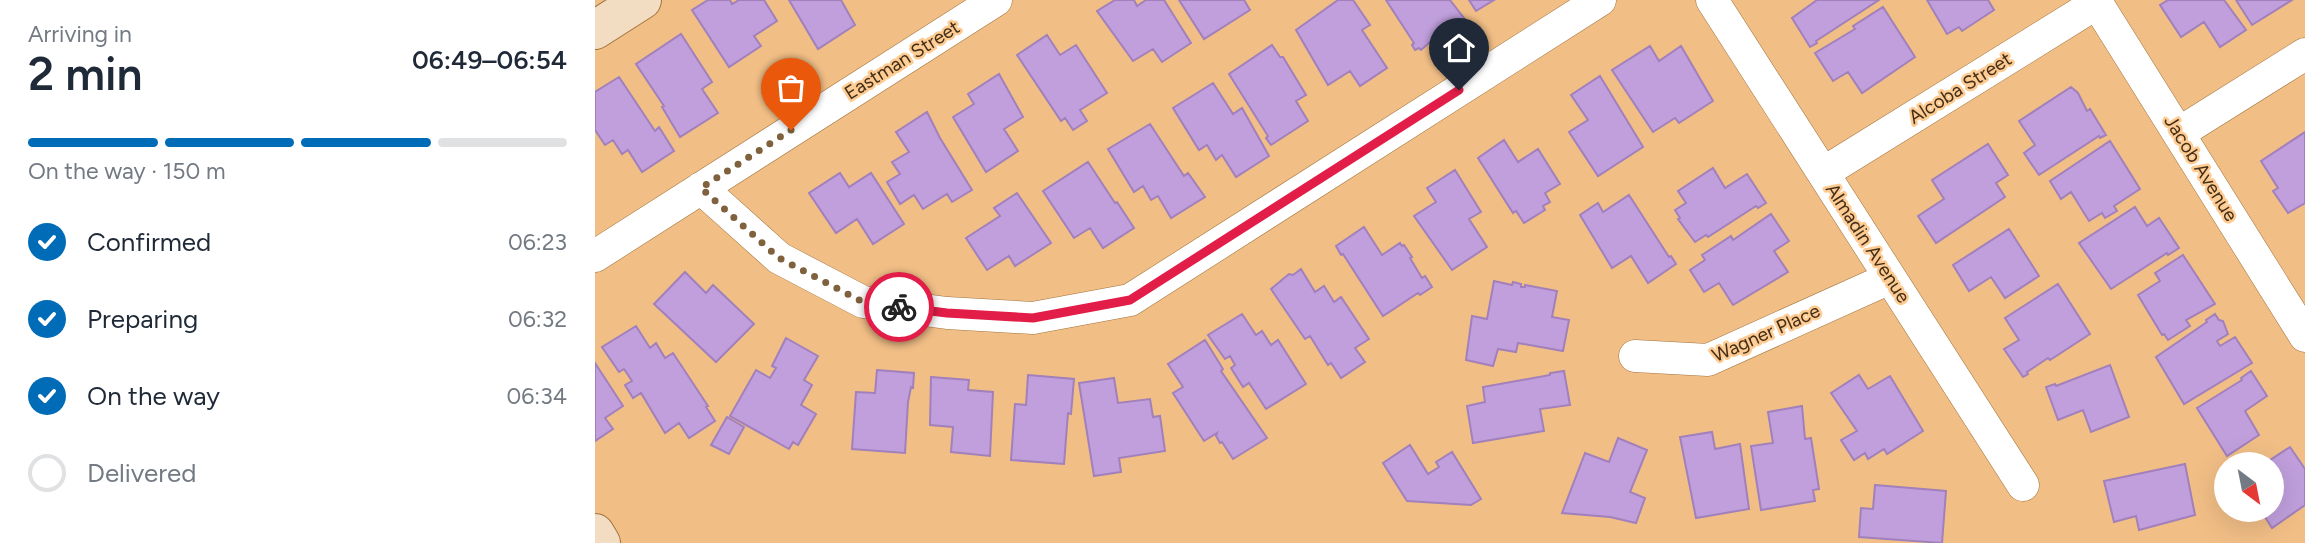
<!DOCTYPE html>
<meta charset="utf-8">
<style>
body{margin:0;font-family:Figtree,sans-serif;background:#f2f2f3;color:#1f2937;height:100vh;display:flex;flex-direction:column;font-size:26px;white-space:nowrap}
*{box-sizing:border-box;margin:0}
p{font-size:23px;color:#747a83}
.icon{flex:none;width:38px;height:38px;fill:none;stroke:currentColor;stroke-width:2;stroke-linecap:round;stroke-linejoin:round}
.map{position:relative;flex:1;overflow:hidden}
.side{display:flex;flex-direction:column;background:#fff;width:595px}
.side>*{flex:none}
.needle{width:46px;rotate:148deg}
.tools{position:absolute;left:1619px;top:452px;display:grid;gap:14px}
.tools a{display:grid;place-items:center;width:70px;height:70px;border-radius:50%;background:#fff;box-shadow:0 7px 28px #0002;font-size:35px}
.pin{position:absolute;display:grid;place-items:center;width:60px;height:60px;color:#fff;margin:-72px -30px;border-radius:50% 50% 50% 0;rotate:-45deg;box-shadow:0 0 7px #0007}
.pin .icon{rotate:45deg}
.courier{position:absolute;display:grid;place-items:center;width:70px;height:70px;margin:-35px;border:5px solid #e11d48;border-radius:50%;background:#fff;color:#222;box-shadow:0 2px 9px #0007}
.headline em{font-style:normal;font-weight:600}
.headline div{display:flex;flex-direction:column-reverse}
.headline{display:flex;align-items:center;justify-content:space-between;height:119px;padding:0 28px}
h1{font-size:46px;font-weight:600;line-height:52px}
.bar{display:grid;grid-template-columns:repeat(4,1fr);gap:10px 7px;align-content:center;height:84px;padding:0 28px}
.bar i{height:9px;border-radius:5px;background:#e0e1e3}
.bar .on{background:#006bb6}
.bar p{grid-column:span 4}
ol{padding:0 28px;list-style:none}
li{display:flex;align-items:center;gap:21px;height:77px}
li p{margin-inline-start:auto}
li .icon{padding:7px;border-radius:50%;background:#006bb6;color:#fff;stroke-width:4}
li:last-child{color:#747a83}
li i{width:38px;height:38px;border:4px solid #e0e1e3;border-radius:50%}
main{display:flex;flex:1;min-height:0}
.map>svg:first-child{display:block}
.building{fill:#c09fdc;stroke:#a180bb;stroke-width:2}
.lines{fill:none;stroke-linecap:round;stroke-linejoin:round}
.street-casing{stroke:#a2743c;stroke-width:33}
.secondary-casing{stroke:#a2743c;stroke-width:40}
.street{stroke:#fff;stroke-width:32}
.secondary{stroke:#f2ddc2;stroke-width:38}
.done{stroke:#80613e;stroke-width:7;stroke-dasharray:0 12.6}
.route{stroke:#e11d48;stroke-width:9}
.labels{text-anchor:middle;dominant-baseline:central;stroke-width:5;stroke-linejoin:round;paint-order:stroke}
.street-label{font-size:19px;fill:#432f18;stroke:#fecb92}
</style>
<main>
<section class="side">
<div class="headline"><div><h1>2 min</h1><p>Arriving in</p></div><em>06:49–06:54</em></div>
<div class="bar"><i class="on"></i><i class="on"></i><i class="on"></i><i></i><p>On the way · 150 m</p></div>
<ol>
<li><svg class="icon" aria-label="check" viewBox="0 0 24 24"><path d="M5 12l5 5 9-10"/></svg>Confirmed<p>06:23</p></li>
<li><svg class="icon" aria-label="check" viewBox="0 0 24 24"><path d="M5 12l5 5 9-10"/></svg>Preparing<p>06:32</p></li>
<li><svg class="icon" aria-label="check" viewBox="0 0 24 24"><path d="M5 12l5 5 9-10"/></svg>On the way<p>06:34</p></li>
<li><i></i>Delivered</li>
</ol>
</section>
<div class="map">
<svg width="1710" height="543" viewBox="0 0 1710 543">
<rect width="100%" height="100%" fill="#f1be86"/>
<path class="building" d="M113,0H135L137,4L144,0H169L182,21L159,36L166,46L134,67L97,10Z
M194,0H246L260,25L223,49Z
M520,0H539L542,6L551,0H569L596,43L567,62L558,49L538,61L502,11Z
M584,0H649L655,10L609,39Z
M743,0H758L775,25L767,30L792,68L765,86L755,71L733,85L701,30Z
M791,0H855L872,22L843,41L841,37L826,50L824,48L820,50L817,45L819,43Z
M874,0H899L881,11Z
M1222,0H1284L1221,41L1222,43L1215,47L1197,18Z
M1332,0H1393L1399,10L1367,31L1364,27L1352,34Z
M1573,0H1629L1651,30L1625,47L1609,22L1586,37L1565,5Z
M1641,0H1697L1657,25Z
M1288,7L1320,57L1267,93L1253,72L1238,81L1220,53L1260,29L1258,26Z
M86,34L117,82L107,89L123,113L85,137L67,107L69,106L41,64Z
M452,35L465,55L481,45L512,93L485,110L492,121L478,130L470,118L466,121L422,55Z
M677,45L685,57H688L711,95L701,101L713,121L676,145L671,138L673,136L634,74Z
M1055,46L1064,61L1086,46L1118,101L1084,123L1080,118L1058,132L1017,70Z
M404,74L428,117L409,129L423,151L391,172L358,117L379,104L373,94Z
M1005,76L1048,147L1003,176L974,132L993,120L976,95Z
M24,77L60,131L64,127L79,151L47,172L33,150L27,154L18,140L10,145L0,130V92Z
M618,83L638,114L647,108L674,156L641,177L627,155L621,160L612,145L604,150L578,108Z
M1476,87L1483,93L1492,111L1495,109L1511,135L1505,138L1504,136L1444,175L1429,153L1440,145L1424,121Z
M332,112L345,138L377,190L357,202L352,194L328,209L319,195L305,204L292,182L305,174L297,162L314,152L301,132Z
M555,124L589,176L593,173L610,197L576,218L563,196L556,200L548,186L539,192L513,149Z
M1710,132V203L1693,213L1678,191L1683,188L1666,161Z
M909,140L923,162L943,149L965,184L950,193L955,202L948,206L950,210L929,223L921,211L918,213L883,158Z
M1515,141L1545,189L1519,206L1522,211L1510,218L1507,213L1494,221L1476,192L1466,199L1455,181Z
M1393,144L1413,175L1401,183L1410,197L1341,243L1323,216L1349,199L1337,180Z
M493,162L520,203L522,202L539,228L508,248L495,228L479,238L448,191Z
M1118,168L1130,188L1152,174L1171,203L1163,208L1161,206L1113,237L1111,235L1100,242L1083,219L1085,218L1080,210L1091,203L1083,191Z
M860,170L886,212L874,219L892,247L857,270L819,216L841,202L832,188Z
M245,173L254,187L276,173L309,224L278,244L262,219L241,233L214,193Z
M422,193L456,243L420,266L414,256L392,270L371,238L405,216L399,208Z
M1034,195L1074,257L1076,256L1081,264L1053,283L1036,256L1017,268L985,215L1003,203L1008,212Z
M1540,207L1552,226L1564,218L1584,248L1573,255L1572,253L1516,289L1484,243Z
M1176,214L1194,241L1179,251L1193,272L1138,305L1124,283L1109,292L1095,270L1110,260L1107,255L1136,236L1138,240Z
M769,227L787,255L805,243L807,246L809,245L817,257L815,258L827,278L830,276L837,287L825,295L823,293L788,316L748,254L746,255L741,246Z
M1414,229L1444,276L1410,298L1396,277L1374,291L1358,265Z
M1588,255L1620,304L1591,320L1595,326L1573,340L1569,334L1567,335L1543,295L1565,281L1560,273Z
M706,269L720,292L729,286L739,302L746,297L774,339L760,348L770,362L746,378L736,363L733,365L715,336L710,339L676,289L694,274L698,275Z
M90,272L111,293L118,285L159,324L121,362L59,304Z
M899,281L917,285L918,282L926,284V287H930V285L962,291L957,317L974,320L968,351L923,343L921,352L903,349L898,366L871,360L877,316L892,319Z
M1463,284L1495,334L1455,360L1453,358L1432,372L1433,374L1428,377L1409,349L1424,340L1410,318Z
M647,314L661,335L667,331L676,345L683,340L711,384L671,409L654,383L648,387L636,368L640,365L635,356L630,359L613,335Z
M1620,314L1624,320L1628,321L1633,334L1622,341L1625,346L1640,337L1657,363L1589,404L1561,357L1612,322L1611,320Z
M41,326L55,348L61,343L70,358L78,353L113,406L111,407L120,421L94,438L84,423L70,433L46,393L38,398L30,385L37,381L29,369L24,372L7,347Z
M191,338L223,356L209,380L217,385L206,405L221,414L203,445L198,442L194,449L135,416L161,370L175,378L181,368L177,366Z
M610,340L628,369L626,371L672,438L638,459L627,442L625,443L621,436L622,433L609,441L578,393L588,387L573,364Z
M0,363L28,406L10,418L18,429L0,441Z
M1515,365L1534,417L1496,432L1488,410L1463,420L1451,387L1460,384L1461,386Z
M282,370L319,373L318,388L316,387L313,402L310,453L257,449L261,392L280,393Z
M969,371L975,405L945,409L949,431L878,443L872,406L890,402L888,387L955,375V373Z
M1656,371L1672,396L1650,411L1664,435L1632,456L1602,408L1647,380L1646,378Z
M433,375L479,379L476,414L473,413L469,464L416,460L420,404L431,405Z
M1264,375L1273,389L1295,376L1328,431L1292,454L1289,449L1273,459L1270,453L1259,460L1246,440L1262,431L1236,393Z
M336,377L374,380L373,390L398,392L395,456L356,452L358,427L335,425Z
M519,378L523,403L555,399L558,417L565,416L570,451L524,458L526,472L499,476L484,383Z
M1207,406L1210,439L1216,438L1224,489L1218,490L1220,501L1166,510L1156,446L1178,443L1173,412Z
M132,417L149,427L134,454L116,445Z
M1117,432L1120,449L1145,444L1154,509L1101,518L1085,437Z
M1023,438L1052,450L1035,492L1050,498L1041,523L1015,517L967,513L990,453L1014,462Z
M815,445L833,474L844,467L841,462L857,452L886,499L876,505L812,501L788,463Z
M1695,447L1710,469V505L1677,528L1665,509H1676V464H1669Z
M1590,464L1600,515L1544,530L1541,516L1519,522L1509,481Z
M1280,485L1351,491L1347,543L1264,537L1266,508L1278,509Z"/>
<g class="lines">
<g class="street-casing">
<path id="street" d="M1117,0L1428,485
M1500,0L1710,336
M1584,133L1710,54
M1228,173L1502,3
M106,188L184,258L268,302L352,313L438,318L535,300L1005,0
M0,256L401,0
M1040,356L1113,360L1295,278"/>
</g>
<g class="secondary-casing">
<path id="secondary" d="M0,30L47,0
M0,533L6,543"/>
</g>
<use href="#street" class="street"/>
<use href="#secondary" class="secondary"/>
</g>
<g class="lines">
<path class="done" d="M196,130L106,188L184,258L268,302L304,307"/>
<path class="route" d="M304,307L352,313L438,318L535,300L864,90"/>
</g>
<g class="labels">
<g class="street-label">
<text transform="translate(307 60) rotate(-32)">Eastman Street</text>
<text transform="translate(1365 88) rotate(-32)">Alcoba Street</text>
<text transform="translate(1606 168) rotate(58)">Jacob Avenue</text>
<text transform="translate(1273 243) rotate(57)">Almadin Avenue</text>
<text transform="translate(1171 333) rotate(-24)">Wagner Place</text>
</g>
</g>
</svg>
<div class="tools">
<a><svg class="needle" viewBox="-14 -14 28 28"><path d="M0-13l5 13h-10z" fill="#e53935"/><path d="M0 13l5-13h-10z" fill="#747a83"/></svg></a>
</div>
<div class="pin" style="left:196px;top:130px;background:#ea580c"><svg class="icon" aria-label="bag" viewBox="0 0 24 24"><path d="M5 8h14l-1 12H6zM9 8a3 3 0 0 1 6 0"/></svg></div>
<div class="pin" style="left:864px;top:90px;background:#1f2937"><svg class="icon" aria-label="home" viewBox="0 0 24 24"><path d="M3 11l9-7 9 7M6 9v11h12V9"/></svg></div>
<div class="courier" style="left:304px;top:307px"><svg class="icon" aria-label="bike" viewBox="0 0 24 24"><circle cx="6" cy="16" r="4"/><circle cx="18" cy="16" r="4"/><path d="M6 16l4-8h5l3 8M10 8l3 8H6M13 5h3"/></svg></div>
</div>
</main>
